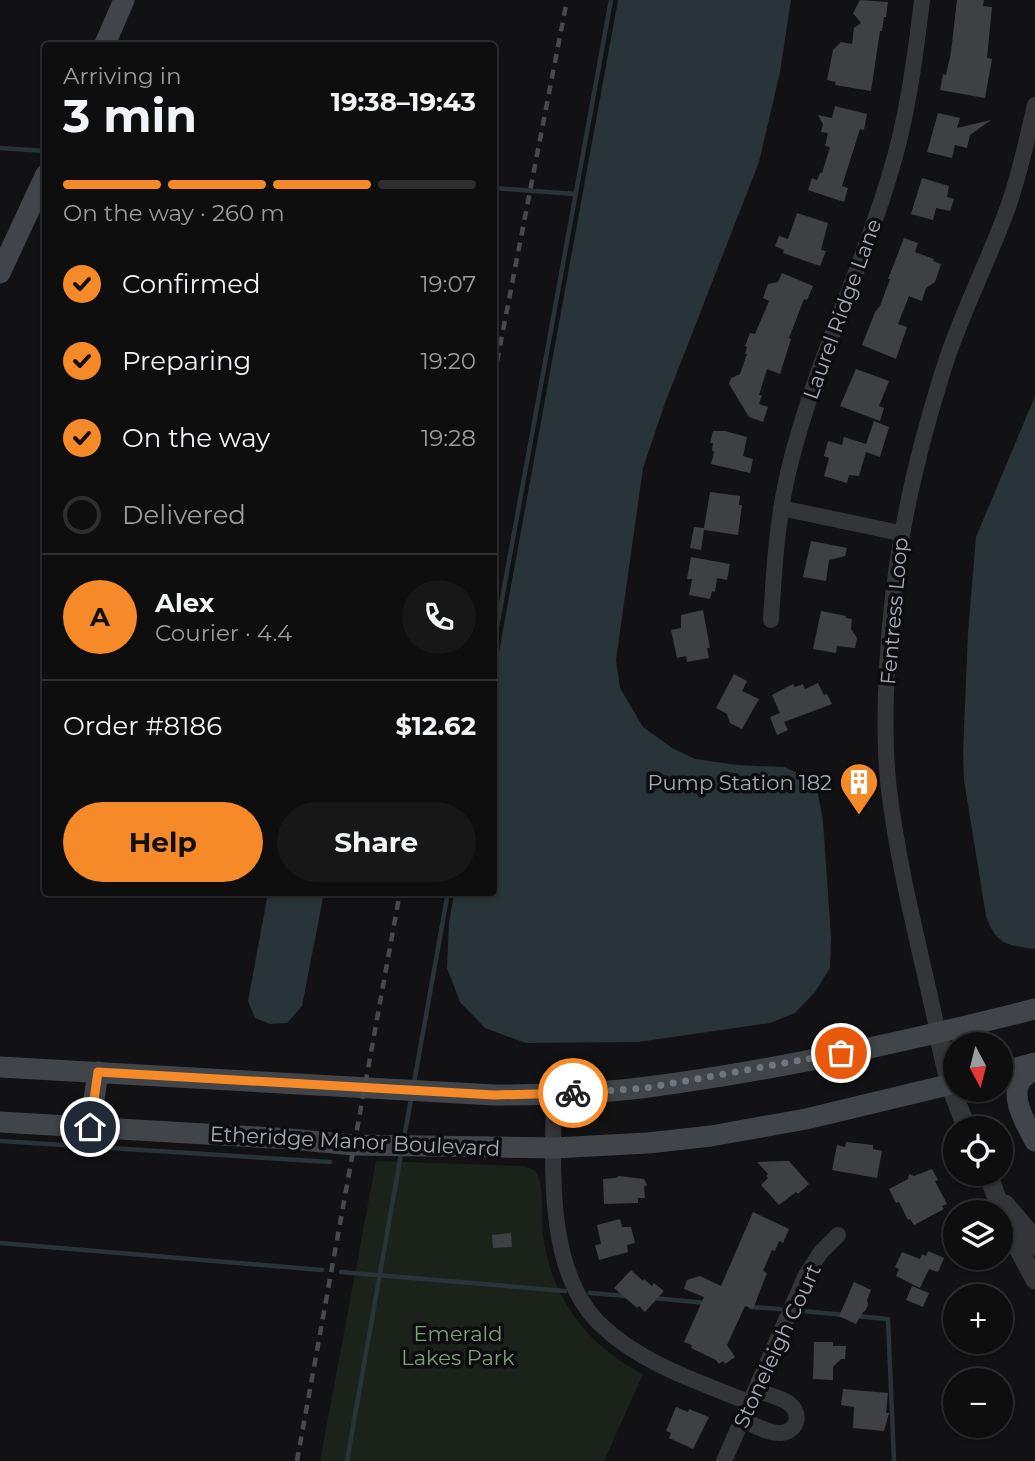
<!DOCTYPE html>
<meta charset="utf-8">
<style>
body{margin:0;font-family:Montserrat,sans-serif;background:#171718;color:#f1f3f6;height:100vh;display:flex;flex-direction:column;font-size:26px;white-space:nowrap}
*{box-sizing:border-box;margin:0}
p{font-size:23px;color:#9b9c9e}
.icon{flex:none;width:38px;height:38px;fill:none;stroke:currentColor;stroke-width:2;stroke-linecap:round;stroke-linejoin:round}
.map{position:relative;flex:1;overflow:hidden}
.details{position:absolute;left:42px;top:42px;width:455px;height:854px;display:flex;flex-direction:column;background:#0e0e0f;border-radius:7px;box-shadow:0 2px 5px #0004,0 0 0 2px #2e2e2f}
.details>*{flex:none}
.needle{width:46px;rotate:173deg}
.fabs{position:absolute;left:943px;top:1032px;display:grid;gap:14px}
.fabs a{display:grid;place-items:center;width:70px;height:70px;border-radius:50%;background:#0e0e0f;box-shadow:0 2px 5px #0004,0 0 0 2px #2e2e2f;font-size:35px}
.pin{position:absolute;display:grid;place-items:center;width:60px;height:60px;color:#fff;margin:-30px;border:4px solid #fff;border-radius:50%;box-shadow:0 2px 7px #0007}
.courier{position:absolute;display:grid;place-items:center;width:70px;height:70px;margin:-35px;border:5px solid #f68a28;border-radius:50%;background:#fff;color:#222;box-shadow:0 2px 9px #0007}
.head em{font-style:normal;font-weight:700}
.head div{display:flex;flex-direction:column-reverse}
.head{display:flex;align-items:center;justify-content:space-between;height:119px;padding:0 21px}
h1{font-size:46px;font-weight:700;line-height:52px}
.bar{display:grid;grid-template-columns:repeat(4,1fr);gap:10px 7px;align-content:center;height:84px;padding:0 21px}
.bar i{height:9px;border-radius:5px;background:#2e2e2f}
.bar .active{background:#f68a28}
.bar p{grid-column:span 4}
.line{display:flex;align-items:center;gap:18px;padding:0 21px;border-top:2px solid #2e2e2f}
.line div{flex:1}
.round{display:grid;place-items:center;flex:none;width:74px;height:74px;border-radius:37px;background:#171718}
ol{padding:0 21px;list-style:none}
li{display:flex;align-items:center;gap:21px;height:77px}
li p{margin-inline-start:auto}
li .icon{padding:7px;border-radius:50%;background:#f68a28;color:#111;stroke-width:4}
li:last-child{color:#9b9c9e}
li i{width:38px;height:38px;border:4px solid #2e2e2f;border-radius:50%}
.primary-button{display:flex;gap:14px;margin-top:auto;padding:14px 21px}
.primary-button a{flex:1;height:80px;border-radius:42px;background:#f68a28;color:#111;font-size:28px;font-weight:700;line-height:80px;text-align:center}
.primary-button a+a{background:#171718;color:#f1f3f6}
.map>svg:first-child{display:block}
.green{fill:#1a221a}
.water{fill:#283438}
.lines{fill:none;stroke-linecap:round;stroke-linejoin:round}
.stream{stroke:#283438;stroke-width:4.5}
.building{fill:#3e4044}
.minor{stroke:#333539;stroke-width:16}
.tertiary{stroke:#333539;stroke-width:19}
.secondary{stroke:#414449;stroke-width:21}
.rail{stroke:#46494e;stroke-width:4.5;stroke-dasharray:9 7;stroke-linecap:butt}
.done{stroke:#70767d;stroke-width:7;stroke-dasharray:0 12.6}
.route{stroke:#f68a28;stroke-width:9}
.labels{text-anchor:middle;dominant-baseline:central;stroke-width:7;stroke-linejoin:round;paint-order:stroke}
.street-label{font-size:21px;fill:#a3acb5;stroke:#0d0d0f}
.poi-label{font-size:21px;fill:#a3acb5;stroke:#0d0d0f;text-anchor:end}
.park-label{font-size:21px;fill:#7ea079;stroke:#0d0d0f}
</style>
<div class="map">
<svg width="1035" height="1461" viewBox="0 0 1035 1461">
<rect width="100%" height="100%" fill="#121214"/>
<path class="green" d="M376,1161L524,1166L534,1170L538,1175C545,1194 541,1216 543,1235C551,1297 587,1346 643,1374L604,1461H320Z"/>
<path class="water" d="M618,0H791L780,72L759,162L665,403L643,468L616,660L620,688L643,727L672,748L695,759L738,765L784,767L805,776L818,794L823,821L831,937L830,968L815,992L795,1013L770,1023L638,1042L526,1043L485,1028L460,1002L447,968L449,923L454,893L494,892V679Z
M1035,396V948L1034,949C1006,945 996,944 986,916L964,780L963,752L968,633L976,537Z
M268,893H324L302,1006L287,1023L270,1024L255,1018L248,1001Z"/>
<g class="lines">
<path class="stream" d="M0,148L46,151
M494,188L575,194
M494,643L611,0
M414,1083L448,892
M404,1138L411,1099
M0,1141L330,1162
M0,1243L322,1270
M341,1272L565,1291
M590,1293L627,1296
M653,1298L707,1303
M751,1307L780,1309
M803,1311L844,1315
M856,1316L888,1319L894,1461
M347,1461L401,1154"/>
</g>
<path class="building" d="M860,0L888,2L886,17H884L882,31H880L871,91L835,85L836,82L827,80L833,50L841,42L852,44L854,28L861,23L853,13Z
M957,0H984L983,6L992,7L987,58L992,59L985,98L940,90L943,74L946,75L951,52Z
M835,106L867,114L864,130L860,129L842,186L848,188L844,202L808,190L812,178L817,180L820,173H822L830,147L825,146L828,133L821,132L823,124L818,115L832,118Z
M938,113L960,118L957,128L991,120L970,135L967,148L955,145L952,158L927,152Z
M922,178L949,186L947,197L954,199L950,211L936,208L933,220L911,214Z
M797,213L828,223L821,250L826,251L820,266L783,253L784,250L775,246L779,236L788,239Z
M904,238L918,243L915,252L934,259L933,261L941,264L935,282L926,288L922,301L909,296L898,324L907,327L896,359L862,345L875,312L880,306L890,279H888Z
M782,273L813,286L807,300L804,299L789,338L791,339L780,374L767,369L759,395H762L759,404L768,407L763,422L749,417L729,384L731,378L740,374L747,354H745L747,347L745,346L750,333L755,334L769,301L763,298L768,284L778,282Z
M856,369L889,381L879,406L884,408L880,421L840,406Z
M874,421L889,427L880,457L866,452L859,476L849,475L847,483L824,476L829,458L824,456L828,441L842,445L844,437L866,444Z
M713,431H725L747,437L743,456L753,459L750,473L711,464L714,452L712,450L713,443H710Z
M710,492L740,496L739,505H742L738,535L704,530L701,550L690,548L694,527L704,528Z
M811,541L847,548L845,556L829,560L826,581L803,577Z
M691,557L730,564L727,580L717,578L715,592L712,591L710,599L689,595L692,579H687Z
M703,610L710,648H707L709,658L687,662L686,656L677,658L671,630L681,628V615Z
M821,611L846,616V618L852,619L851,629L857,638L855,648L837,646L836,653L813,649Z
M734,674L747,681L742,691L759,699L742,729L730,723L727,714L716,708Z
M818,683L824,695L827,694L832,704L784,722L788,730L777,735L770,717L780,713L772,695L793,684L795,687L803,684L805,689Z
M846,1142L873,1145V1149L882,1151L877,1178L832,1170L837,1145L845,1147Z
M785,1161H789L809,1184L798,1194L796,1192L779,1205L761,1185L768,1178L766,1176L768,1174L757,1162Z
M932,1169L938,1180L935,1181L947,1204L942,1206L944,1209L914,1225L910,1219L908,1220L899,1202L896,1203L889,1189L908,1179L909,1174L914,1176Z
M619,1176L644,1179L647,1185L644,1187L645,1198H638V1203L604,1204L603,1179L616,1178Z
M753,1212L789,1229L783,1243L779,1241L775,1251L772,1250L763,1271L767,1273L753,1309L745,1306L727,1345L735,1357L725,1364L723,1361L719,1364L716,1360L691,1348L692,1345L684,1342L704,1297L684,1289L687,1280L700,1276L721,1286Z
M620,1219L622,1227H631L635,1243L627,1245L628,1252L599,1260L595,1245L601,1244L597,1225Z
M511,1233L512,1247L493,1248L492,1235Z
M928,1251L944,1258L938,1272L929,1269L920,1288L896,1276L899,1269L895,1267L902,1252L920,1259L922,1254L926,1256Z
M631,1270L643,1281L644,1279L652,1286L654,1283L664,1291L645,1312L639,1306L637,1308L614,1288Z
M854,1282L871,1290L867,1300L868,1305L865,1311L863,1312L856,1324L839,1316Z
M912,1286L929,1293L923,1307L906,1300Z
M814,1342H833V1346H846L845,1359H841L833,1367V1380L813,1379Z
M843,1389L888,1393L886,1413H889L884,1431L853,1428L854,1407L841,1405Z
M676,1407L688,1412L689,1409L709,1417L693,1449L669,1438L671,1433L666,1431Z"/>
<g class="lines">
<path class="minor" d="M781,508L900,533
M771,620C774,570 777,521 788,473C812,371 859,277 889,177C907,120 915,59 922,0
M938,1033C921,953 899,872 889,790C884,750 885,709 887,669C892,565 911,473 942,374C959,317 988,263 1008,207C1020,173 1027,139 1035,105
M554,1095C553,1165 545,1271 600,1324C641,1364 699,1382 751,1403
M743,1420C754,1425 767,1433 780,1433C798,1432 803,1412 787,1402C779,1397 766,1394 756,1390
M724,1461L806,1275L821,1252L838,1235"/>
<path class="tertiary" d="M938,1033L950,1085L967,1129
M988,1174L1010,1233L1035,1280
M1005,1204L1027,1230L1035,1246"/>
<path class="secondary" d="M104,46L124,0
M0,273L46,174
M0,1067L494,1095C545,1095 597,1094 648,1087C779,1070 908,1041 1035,1009
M1035,1069C1031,1072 1024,1076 1021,1080C1009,1098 1027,1125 1035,1141
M1001,1072L1035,1063
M0,1122L290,1139L354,1145L554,1148L648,1143L711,1136L806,1119L956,1083
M90,1127L98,1072"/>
<path class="rail" d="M494,377L567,0
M297,1461L400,892"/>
</g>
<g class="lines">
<path class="done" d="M573,1093L646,1088L841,1053"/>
<path class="route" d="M90,1127L98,1072L494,1095L573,1093"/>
</g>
<defs>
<g id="building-pin" transform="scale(2.0125)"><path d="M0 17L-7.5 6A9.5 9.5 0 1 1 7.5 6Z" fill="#f68a28" stroke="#0d0d0f"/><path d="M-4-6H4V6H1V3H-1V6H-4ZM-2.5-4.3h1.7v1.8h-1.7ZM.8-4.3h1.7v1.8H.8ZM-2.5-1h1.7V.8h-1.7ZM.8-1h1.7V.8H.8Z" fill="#fff"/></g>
</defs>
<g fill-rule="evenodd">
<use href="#building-pin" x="859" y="782"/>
</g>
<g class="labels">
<g class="street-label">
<text transform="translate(842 309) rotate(-70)">Laurel Ridge Lane</text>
<text transform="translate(894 611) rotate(-85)">Fentress Loop</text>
<text transform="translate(355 1141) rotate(3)">Etheridge Manor Boulevard</text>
<text transform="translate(777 1346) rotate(-65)">Stoneleigh Court</text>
</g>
<g class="poi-label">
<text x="832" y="782">Pump Station 182</text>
</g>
<g class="park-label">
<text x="458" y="1333">Emerald<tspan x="458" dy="24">Lakes Park</tspan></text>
</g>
</g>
</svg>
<div class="fabs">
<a><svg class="needle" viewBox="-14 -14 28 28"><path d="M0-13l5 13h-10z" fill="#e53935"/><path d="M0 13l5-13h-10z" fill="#9b9c9e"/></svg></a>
<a><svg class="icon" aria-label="locate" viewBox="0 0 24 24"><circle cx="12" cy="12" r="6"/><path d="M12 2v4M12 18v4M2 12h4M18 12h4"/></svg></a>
<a><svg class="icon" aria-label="layers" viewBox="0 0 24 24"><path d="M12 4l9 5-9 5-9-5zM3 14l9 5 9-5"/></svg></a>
<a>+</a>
<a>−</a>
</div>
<div class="pin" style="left:841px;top:1053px;background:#ea580c"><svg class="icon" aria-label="bag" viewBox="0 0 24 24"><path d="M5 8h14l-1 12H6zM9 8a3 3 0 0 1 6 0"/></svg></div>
<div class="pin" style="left:90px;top:1127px;background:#1f2937"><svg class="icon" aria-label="home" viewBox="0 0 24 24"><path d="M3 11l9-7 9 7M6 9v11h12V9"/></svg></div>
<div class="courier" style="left:573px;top:1093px"><svg class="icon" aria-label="bike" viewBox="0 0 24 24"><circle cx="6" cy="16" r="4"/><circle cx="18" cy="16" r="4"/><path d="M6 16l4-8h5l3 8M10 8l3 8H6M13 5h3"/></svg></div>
<section class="details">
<div class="head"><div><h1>3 min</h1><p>Arriving in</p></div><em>19:38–19:43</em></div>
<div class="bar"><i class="active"></i><i class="active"></i><i class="active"></i><i></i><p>On the way · 260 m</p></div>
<ol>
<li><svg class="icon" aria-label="check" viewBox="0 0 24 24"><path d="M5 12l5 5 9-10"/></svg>Confirmed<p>19:07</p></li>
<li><svg class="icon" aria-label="check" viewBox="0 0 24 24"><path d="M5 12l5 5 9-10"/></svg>Preparing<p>19:20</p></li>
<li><svg class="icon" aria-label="check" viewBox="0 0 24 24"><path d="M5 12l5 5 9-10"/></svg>On the way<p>19:28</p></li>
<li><i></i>Delivered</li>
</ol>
<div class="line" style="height:126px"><b class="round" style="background:#f68a28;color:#111">A</b><div><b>Alex</b><p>Courier · 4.4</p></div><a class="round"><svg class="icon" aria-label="phone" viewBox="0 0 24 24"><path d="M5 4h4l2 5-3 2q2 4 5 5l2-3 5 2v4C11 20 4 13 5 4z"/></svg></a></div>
<div class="line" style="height:91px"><div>Order #8186</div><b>$12.62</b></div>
<div class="primary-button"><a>Help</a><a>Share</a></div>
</section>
</div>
